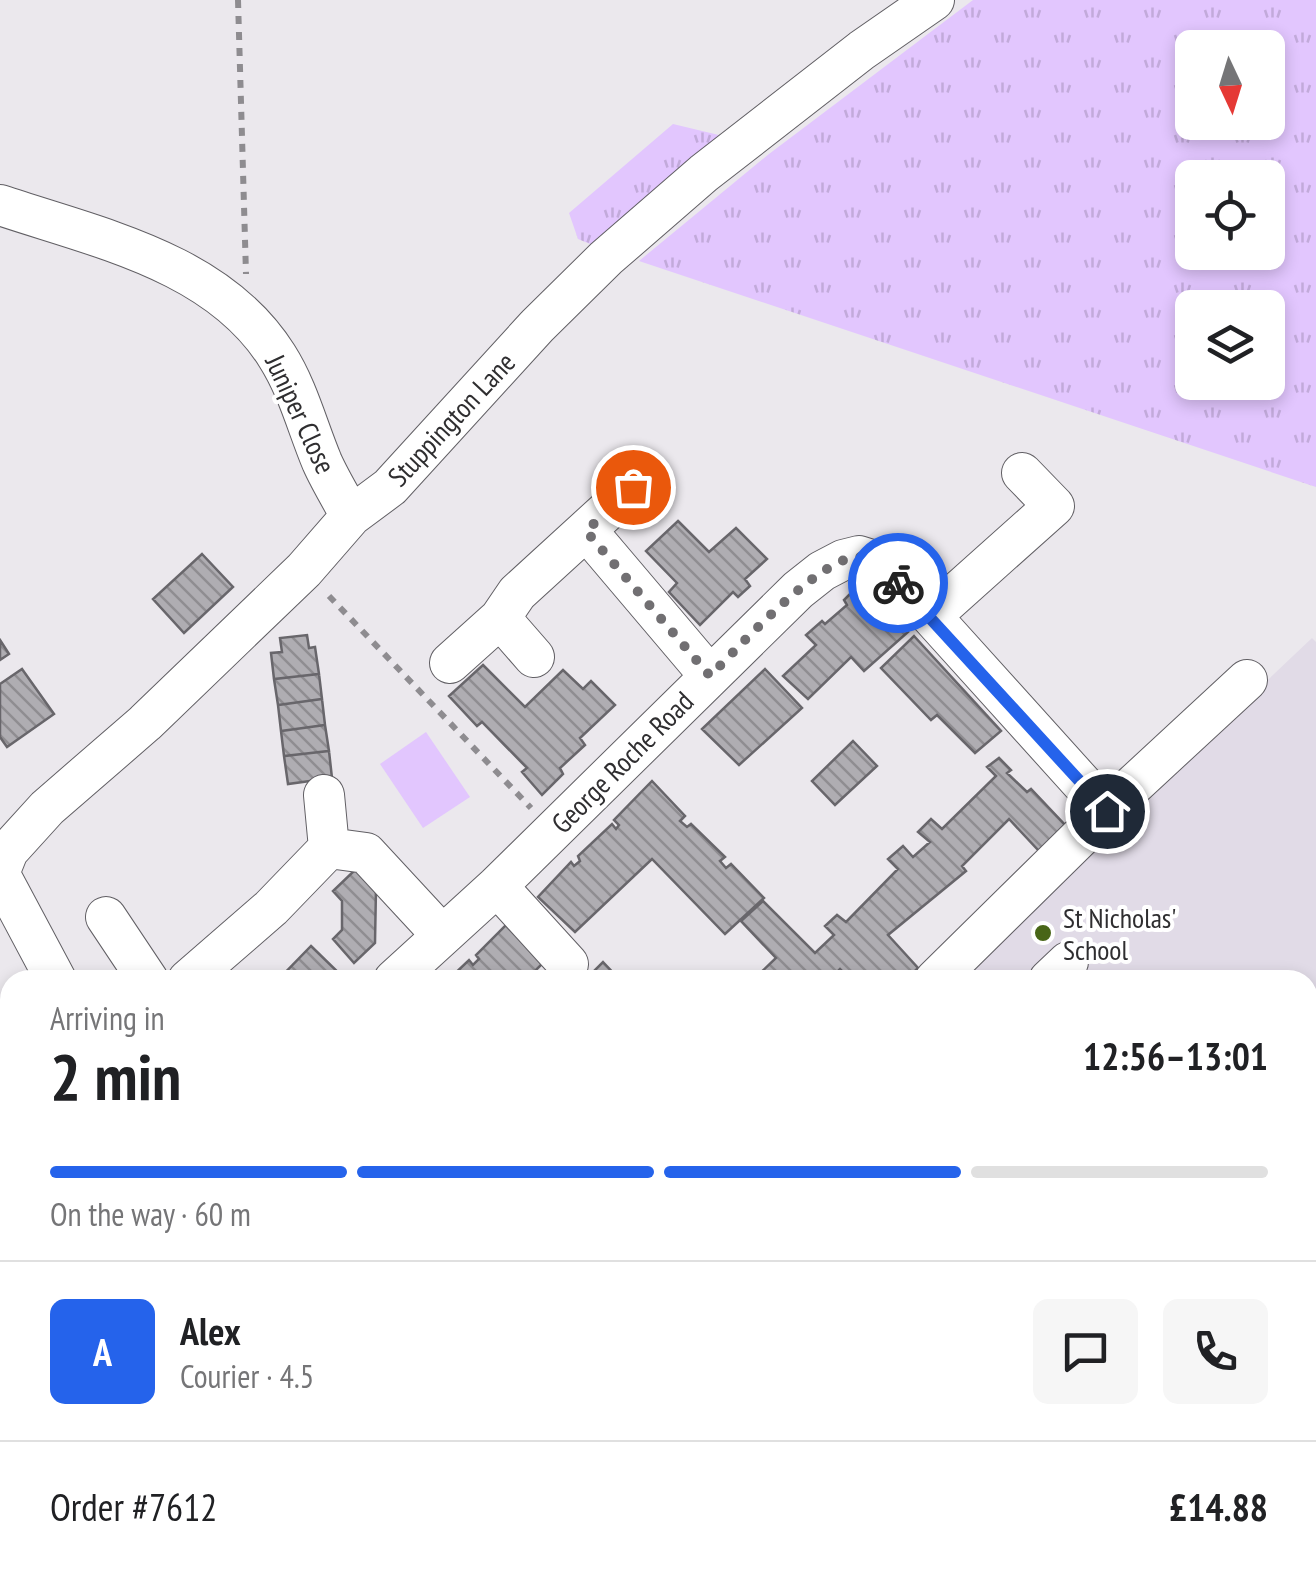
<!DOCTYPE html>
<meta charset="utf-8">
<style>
body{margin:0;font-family:"PT Sans Narrow",sans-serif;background:#f6f6f6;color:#202124;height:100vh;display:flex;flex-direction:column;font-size:38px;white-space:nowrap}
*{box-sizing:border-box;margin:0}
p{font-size:32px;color:#757577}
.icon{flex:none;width:55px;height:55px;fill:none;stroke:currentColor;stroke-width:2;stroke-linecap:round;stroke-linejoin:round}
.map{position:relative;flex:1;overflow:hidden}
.side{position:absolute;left:0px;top:970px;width:1318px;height:622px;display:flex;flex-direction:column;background:#fff;border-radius:30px 30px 0 0;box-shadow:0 5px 15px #0003}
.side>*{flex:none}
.needle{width:65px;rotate:176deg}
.tools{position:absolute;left:1175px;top:30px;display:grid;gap:20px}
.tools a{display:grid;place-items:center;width:110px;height:110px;border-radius:15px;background:#fff;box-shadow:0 5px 15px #0003;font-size:50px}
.pin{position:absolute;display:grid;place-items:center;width:85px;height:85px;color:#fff;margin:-42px;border:5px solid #fff;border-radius:50%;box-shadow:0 2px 10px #0007}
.courier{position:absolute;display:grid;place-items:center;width:100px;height:100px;margin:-50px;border:8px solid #2563eb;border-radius:50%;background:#fff;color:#222;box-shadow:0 2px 12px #0007}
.summary em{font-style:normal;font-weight:800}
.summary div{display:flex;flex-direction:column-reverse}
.summary{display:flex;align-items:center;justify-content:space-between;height:170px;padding:0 50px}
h1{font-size:65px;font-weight:800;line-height:75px}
.bar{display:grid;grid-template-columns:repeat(4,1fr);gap:15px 10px;align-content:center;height:120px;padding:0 50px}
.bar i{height:12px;border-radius:8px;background:#e0e0e0}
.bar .active{background:#2563eb}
.bar p{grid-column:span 4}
.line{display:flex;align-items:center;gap:25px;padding:0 50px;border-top:2px solid #e0e0e0}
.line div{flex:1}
.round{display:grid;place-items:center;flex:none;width:105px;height:105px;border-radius:15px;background:#f6f6f6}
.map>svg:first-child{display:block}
.built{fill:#e1dbe7}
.grass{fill:url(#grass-tufts);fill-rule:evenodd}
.green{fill:#e2c6fe}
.building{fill:url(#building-back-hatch);stroke:#68666b;stroke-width:2.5}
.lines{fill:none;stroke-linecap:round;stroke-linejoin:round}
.minor-casing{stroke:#615f64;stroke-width:42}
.path{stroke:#8e8c90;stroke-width:6;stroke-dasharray:8 8;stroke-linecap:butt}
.minor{stroke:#fff;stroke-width:40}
.done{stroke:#716f72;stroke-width:10;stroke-dasharray:0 18}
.route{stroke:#2563eb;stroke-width:12}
.poi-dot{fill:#486517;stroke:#fff;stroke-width:4}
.labels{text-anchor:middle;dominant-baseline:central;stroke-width:8;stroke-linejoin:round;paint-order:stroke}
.street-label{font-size:28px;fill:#2f2e30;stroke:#fff}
.poi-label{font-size:28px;fill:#2f2e30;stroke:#fff;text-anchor:start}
</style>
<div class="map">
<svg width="1316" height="1592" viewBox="0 0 1316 1592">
<defs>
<pattern id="grass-tufts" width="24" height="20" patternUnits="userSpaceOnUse" patternTransform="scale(2.5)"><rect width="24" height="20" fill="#e2c6fe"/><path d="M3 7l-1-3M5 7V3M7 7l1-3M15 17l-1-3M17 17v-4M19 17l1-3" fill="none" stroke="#c2aada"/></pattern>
<pattern id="building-back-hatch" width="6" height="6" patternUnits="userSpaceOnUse" patternTransform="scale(2.5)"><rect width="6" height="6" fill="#afadb2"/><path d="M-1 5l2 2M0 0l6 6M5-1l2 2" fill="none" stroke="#8f8d91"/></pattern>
</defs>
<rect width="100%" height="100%" fill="#ebe8ed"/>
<path class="built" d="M1312,638L1316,642V1552L1313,1554L1308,1546V980H951Z
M891,1583H1074L1063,1592H904Z"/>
<path class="grass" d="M973,0H1316V487L639,261L769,154ZM1192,48H1268V122H1192ZM1192,178H1268V252H1192ZM1192,308H1268V382H1192Z
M673,124L723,136L600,248L578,239L569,213Z"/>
<path class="green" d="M426,732L470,797L423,828L380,764Z"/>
<path class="building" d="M678,521L709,552L736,528L767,559L745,579L750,586L738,597L733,592L700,625L669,592L677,583L646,551Z
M202,554L233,587L184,633L153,599Z
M864,580L885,600L880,604L908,632L864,671L851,657L808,699L783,676L816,645L806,635L822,621L825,624L847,605L844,600Z
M307,635L309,648L315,647L319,674L274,679L271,653L282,652L280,638Z
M914,636L1001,731L975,753L937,715L931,720L881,668Z
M0,640L9,654L0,660Z
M483,665L525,707L563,670L583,689L591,681L615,705L580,738L585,745L560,768L563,774L542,795L522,772L527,768L482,722L477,726L449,696Z
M22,669L54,714L7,747L0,737V684Z
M765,669L802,708L739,765L702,729Z
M319,674L322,699L278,705L274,679Z
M322,699L325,725L281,731L278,705Z
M325,725L329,751L284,756L281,731Z
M853,741L877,766L835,805L812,781Z
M329,751L332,778L288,784L284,756Z
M999,758L1011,770L1007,773L1027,792L1031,789L1066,826L1039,851L1009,819L962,866L966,871L888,935L918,968L906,980H879L871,972L862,980H851L840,969L835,974L841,980H753L776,958L741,921L763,901L815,953L834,935L825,926L837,915L846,922L898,869L888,859L903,846L913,857L930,842L918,832L931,819L942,829L996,776L987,767Z
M652,781L685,816L680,821L687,827L691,824L725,857L720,861L726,868L731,864L764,898L725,934L652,859L575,932L538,897L571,862L574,866L580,861L578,856L612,824L616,829L619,825L614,820Z
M356,869L376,888L375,943L354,963L333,939L342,930V901L333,891Z
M510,921L546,960L526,980H448L469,960L473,965L479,959L476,955Z
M311,946L344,978L278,980Z
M603,962L620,980H585Z
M1316,1238V1449L1308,1454V1243Z
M510,1582H530L529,1592H509Z
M530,1582H565V1592H529Z
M593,1582H629V1592H593Z
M706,1582H726L725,1592H705Z
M726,1582H762V1592H725Z
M768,1582H805L804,1592H768Z
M1219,1582H1251L1259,1592H1208Z"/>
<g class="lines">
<g class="minor-casing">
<path id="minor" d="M0,205C98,238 218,262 277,356C298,389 307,426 322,462C330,480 341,498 351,516
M587,531L709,675
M931,616L1054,506L1022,473
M500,618L517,593L633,487
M450,663L500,618L534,657
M324,795L329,848L366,853L441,934
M0,871L8,851L47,808L145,723L304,570L351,516L390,487L537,326L606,258L704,173L862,50L934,0
M0,875L56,980
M497,886L568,964
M106,917L148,980
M188,980L271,908L329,848
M394,980L497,886L798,590L822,571L843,560L859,556L878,562L931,616L1107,811
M935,980L1127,791L1247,680
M1049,980L1068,962
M0,1076L10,1062
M0,1399L10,1408
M1308,1514L1316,1510
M197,1582L207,1592
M434,1582L436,1592
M867,1582L875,1592
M262,1592L271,1582
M1108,1592H1114"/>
</g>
<path class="path" d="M238,0L246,274
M329,596L531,808
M826,1591L827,1592
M568,1592L569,1582
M638,1592L650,1582"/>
<use href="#minor" class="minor"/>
</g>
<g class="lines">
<path class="done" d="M633,487L586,531L710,676C738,648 823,553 861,557C878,558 887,572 898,583"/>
<path class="route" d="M898,583L1107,811"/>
</g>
<circle class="poi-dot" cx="1043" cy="933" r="10"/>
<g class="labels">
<g class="street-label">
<text transform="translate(301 414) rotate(65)">Juniper Close</text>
<text transform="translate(451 419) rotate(-47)">Stuppington Lane</text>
<text transform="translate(622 762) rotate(-45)">George Roche Road</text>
</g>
<g class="poi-label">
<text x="1063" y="917">St Nicholas'<tspan x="1063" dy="32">School</tspan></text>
</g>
</g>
</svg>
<div class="tools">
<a><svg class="needle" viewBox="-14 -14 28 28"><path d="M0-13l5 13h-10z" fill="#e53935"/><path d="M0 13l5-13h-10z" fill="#757577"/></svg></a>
<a><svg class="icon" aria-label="locate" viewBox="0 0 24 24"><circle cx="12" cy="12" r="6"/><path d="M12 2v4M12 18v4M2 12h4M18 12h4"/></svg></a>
<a><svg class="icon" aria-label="layers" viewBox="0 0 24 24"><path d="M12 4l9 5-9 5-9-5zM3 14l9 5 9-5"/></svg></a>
</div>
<div class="pin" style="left:633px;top:487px;background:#ea580c"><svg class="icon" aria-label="bag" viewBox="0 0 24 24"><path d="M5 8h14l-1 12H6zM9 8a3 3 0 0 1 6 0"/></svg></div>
<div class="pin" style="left:1107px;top:811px;background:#1f2937"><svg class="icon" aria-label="home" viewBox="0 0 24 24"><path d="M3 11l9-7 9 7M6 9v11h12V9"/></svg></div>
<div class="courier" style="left:898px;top:583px"><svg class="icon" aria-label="bike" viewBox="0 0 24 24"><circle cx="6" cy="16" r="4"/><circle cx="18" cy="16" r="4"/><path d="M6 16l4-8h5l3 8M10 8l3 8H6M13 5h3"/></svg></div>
<section class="side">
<div class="summary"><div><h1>2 min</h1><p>Arriving in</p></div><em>12:56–13:01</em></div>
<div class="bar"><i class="active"></i><i class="active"></i><i class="active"></i><i></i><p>On the way · 60 m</p></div>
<div class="line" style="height:180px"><b class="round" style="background:#2563eb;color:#fff">A</b><div><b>Alex</b><p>Courier · 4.5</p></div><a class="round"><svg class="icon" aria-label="chat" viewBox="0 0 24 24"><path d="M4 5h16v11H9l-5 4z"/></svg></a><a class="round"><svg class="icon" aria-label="phone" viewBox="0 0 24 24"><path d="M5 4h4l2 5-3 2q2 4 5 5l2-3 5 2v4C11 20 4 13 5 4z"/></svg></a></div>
<div class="line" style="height:130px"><div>Order #7612</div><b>£14.88</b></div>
</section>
</div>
